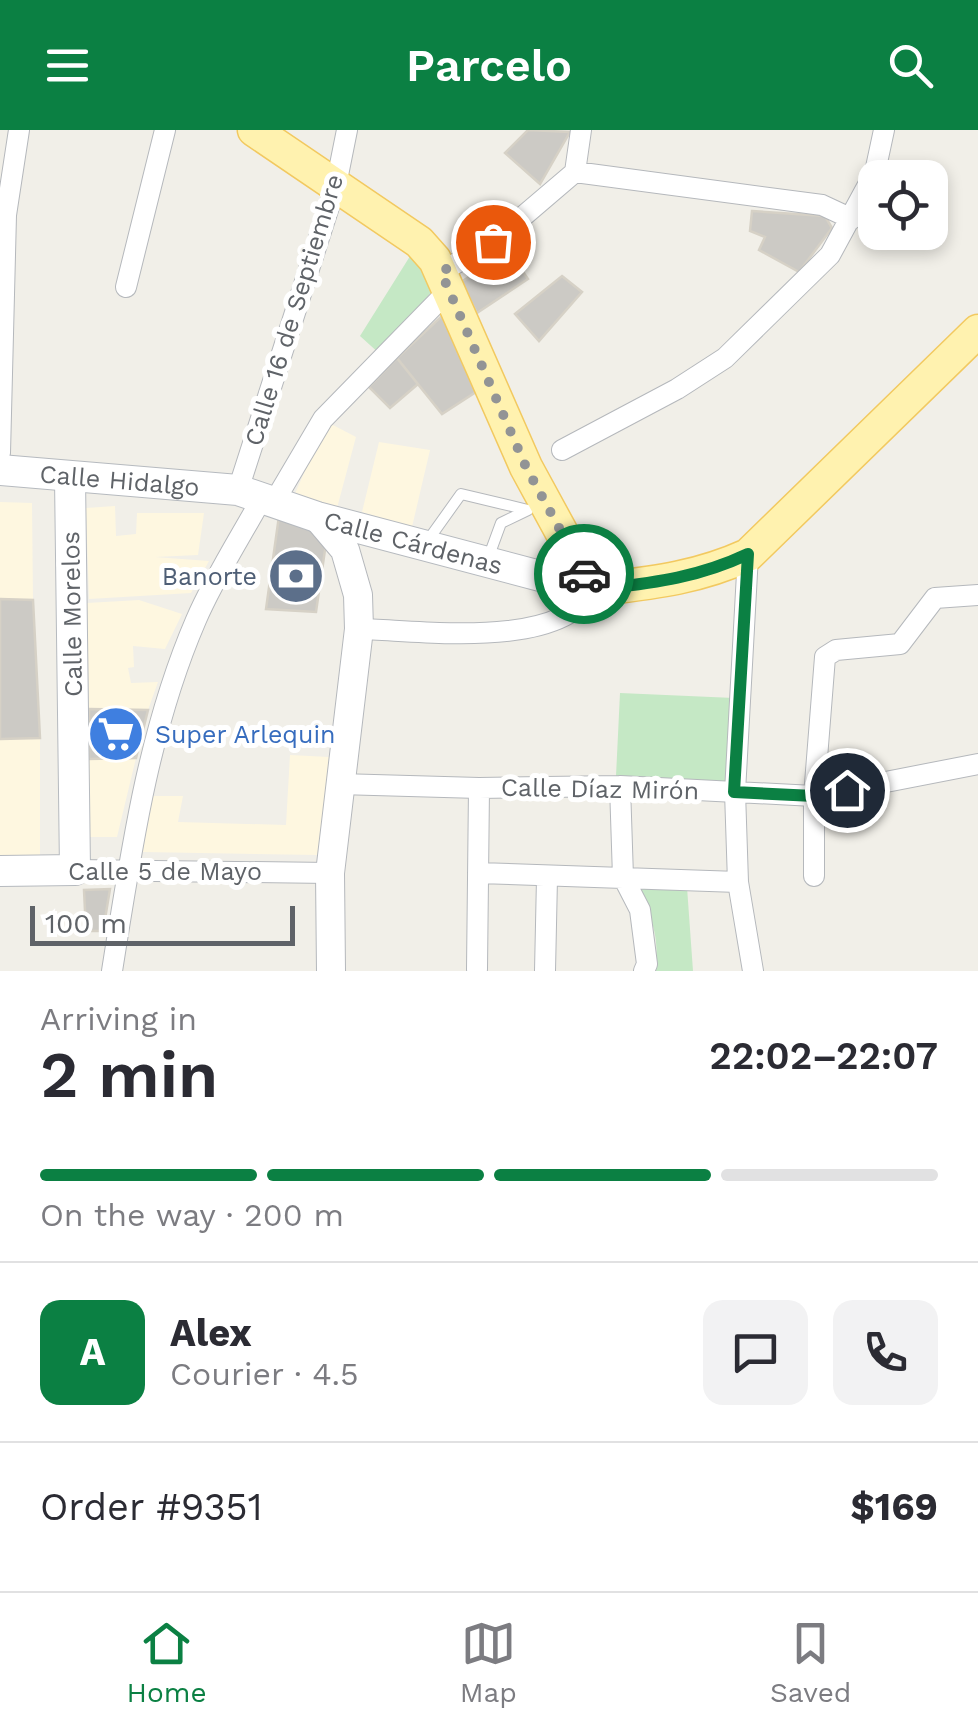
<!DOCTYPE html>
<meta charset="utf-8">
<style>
body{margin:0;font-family:"Work Sans",sans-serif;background:#f2f2f3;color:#2b2b33;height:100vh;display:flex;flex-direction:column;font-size:38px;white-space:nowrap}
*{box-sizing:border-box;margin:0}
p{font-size:32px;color:#7c7c81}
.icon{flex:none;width:55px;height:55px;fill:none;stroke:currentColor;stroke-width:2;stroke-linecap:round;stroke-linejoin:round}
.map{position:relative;height:841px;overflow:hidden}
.details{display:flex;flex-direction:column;background:#fff;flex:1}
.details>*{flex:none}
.controls{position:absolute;left:858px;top:30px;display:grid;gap:20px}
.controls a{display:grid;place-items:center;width:90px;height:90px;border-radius:20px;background:#fff;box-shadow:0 5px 15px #0003;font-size:50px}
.scale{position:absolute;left:30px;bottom:25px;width:265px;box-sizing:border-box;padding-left:10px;border:5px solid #5f6368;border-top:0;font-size:28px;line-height:35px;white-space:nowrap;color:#5f6368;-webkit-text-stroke:8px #fff;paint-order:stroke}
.pin{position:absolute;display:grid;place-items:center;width:85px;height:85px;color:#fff;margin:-42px;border:5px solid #fff;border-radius:50%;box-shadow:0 2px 10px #0007}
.courier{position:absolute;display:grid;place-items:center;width:100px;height:100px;margin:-50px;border:8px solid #0b8043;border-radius:50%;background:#fff;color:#222;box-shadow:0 2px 12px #0007}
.overview em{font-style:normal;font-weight:600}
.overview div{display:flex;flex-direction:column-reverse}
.overview{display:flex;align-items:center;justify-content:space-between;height:170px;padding:0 40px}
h1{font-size:65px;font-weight:600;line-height:75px}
.bar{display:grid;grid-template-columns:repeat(4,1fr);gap:15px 10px;align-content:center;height:120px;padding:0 40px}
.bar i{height:12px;border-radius:8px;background:#e1e1e2}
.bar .on{background:#0b8043}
.bar p{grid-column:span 4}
.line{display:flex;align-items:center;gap:25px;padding:0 40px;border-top:2px solid #e1e1e2}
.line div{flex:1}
.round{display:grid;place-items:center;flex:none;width:105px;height:105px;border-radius:20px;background:#f2f2f3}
header{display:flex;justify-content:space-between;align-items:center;height:130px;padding:0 40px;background:#0b8043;color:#fff;font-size:45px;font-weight:600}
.tabs{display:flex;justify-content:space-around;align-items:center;height:140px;border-top:2px solid #e1e1e2;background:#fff;font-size:28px;color:#7c7c81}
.tabs a{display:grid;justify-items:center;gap:5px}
.tabs .on{color:#0b8043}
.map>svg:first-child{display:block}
.commercial{fill:#fef7e0}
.green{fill:#c5e8c5}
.building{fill:#cccac5;stroke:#d6d1c6;stroke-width:2.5}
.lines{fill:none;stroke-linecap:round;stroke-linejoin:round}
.service-casing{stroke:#b5b8bc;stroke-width:12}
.minor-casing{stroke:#b5b8bc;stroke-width:22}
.tertiary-casing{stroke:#b5b8bc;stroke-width:30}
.secondary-casing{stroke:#b6babf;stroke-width:32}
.primary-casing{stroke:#f2c960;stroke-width:35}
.service{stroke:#fff;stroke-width:10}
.minor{stroke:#fff;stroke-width:20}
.tertiary{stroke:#fff;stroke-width:28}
.secondary{stroke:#fff;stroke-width:30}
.primary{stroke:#fff2af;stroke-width:32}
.done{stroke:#929495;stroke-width:10;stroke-dasharray:0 18}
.route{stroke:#0b8043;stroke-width:12}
.labels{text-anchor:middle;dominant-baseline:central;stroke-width:10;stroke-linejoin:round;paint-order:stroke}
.street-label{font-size:25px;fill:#5f6368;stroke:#fff}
.service-label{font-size:25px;fill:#4e5e75;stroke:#fff;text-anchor:end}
.shop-label{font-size:25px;fill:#366cbe;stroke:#fff;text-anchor:start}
</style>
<header><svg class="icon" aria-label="menu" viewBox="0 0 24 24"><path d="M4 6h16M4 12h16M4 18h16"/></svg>Parcelo<svg class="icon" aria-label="search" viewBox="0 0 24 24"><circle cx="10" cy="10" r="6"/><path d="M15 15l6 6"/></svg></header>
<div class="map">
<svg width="978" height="841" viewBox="0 0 978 841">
<rect width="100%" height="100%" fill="#f1efe8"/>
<path class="commercial" d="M331,294L356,307L337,378L293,368L308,334Z
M379,312L430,320L412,397L362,382Z
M0,372L32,373L33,470L0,469Z
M115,376L116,406L136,404L137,383H204L198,425L155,427L209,431L191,463L89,469L86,378Z
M139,470L182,484L165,519L133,516L134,537L128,538L131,553L158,552L148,580L89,579L87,473Z
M40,608V725L0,726V609Z
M290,625L329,627L319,725L143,722L150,666H183L178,692L286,695Z
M136,628L117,707H90L89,629Z"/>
<path class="green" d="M412,123L432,161L381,225L360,206Z
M620,563L734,568L728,652L616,646Z
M635,756L687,757L693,841H653C663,814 650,779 635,756Z"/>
<path class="building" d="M528,0L570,2L540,54L505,23Z
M752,81L825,86L832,98L799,142L759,120L765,107L750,101Z
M509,122L528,149L477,183L461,152Z
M562,146L582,162L539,211L515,184Z
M444,184L479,260L442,284L397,228Z
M397,228L418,254L390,278L369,257Z
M279,386L313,393L326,413L316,482L266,479Z
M0,469L33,470L40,608L0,609Z
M89,579L148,580L136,628L89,629Z
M110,759L103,801H86L84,760Z"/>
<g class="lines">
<g class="service-casing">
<path id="service" d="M426,413L461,364L528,380
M494,428L490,423L501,393L528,380"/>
</g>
<g class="minor-casing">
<path id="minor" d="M575,42L822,75L852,89
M441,142L493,112L575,42L581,0
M126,157L165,0
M562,320L677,259L725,228L830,125L875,42L884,0
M0,323L6,85L19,0
M238,360L336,55L347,0
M274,372L323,289L449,160
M748,425L735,662L738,752L753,841
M359,499C418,500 559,521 593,460
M339,654L479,658L620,656L814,666L978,634
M620,656L623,747L640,780L647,834L644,841
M75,740L330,743
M478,743L738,752
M814,746V666L825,527L836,520L900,514L935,468L978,465
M477,839L479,658
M112,841C131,722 148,601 196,490C214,448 240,408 262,368
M545,841L547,748"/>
</g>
<g class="tertiary-casing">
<path id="tertiary" d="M317,387L345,420L358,465L359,499L330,743L331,841"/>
</g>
<g class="secondary-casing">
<g id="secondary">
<path id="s1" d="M0,340L238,360L317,387L593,460"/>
<path d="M0,741L75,740L70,348"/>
</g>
</g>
<g class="primary-casing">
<path id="primary" d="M254,0L419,112L435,130L526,337L593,460C650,453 695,449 748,425L978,201"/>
</g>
<use href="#service" class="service"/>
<use href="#minor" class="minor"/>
<use href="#tertiary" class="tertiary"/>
<use href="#secondary" class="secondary"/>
<use href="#primary" class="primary"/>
</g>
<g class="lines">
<path class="done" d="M493,112L441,142L526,337L584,444"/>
<path class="route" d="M584,444L593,460C650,453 695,449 748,424L734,662L814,666L847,660"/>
</g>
<defs>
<g id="bank-disc" transform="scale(2.875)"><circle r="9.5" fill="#5c6f8a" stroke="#fff"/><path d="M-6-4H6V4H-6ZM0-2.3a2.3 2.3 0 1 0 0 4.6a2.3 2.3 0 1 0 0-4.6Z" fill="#fff"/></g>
<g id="supermarket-disc" transform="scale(2.875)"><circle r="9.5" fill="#3f7fe0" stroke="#fff"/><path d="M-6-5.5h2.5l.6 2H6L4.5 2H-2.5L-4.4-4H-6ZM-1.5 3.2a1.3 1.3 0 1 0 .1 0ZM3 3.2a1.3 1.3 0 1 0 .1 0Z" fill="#fff"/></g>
</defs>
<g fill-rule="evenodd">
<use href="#bank-disc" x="296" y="446"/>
<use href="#supermarket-disc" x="116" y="604"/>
</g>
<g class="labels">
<g class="street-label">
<text transform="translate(294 180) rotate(-73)">Calle 16 de Septiembre</text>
<text stroke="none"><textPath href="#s1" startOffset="120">Calle Hidalgo</textPath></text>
<text stroke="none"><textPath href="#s1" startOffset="422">Calle Cárdenas</textPath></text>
<text transform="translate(72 484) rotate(-91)">Calle Morelos</text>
<text transform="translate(600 659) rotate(1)">Calle Díaz Mirón</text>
<text x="165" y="741">Calle 5 de Mayo</text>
</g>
<g class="service-label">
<text x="257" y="446">Banorte</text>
</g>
<g class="shop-label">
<text x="155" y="604">Super Arlequin</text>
</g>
</g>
</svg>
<div class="controls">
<a><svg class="icon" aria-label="locate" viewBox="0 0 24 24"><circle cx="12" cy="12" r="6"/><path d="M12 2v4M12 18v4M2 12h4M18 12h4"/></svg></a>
</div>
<div class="scale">100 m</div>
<div class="pin" style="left:493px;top:112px;background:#ea580c"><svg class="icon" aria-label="bag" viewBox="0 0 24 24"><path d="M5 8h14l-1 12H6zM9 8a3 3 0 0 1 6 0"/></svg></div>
<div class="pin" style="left:847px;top:660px;background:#1f2937"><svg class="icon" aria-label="home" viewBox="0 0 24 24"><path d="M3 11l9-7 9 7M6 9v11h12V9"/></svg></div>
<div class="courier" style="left:584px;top:444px"><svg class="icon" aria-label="car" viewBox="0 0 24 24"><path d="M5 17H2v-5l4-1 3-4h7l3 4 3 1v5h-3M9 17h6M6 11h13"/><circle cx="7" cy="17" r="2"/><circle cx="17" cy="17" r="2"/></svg></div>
</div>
<section class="details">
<div class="overview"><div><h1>2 min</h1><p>Arriving in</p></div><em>22:02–22:07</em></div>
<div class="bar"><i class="on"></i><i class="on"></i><i class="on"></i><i></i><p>On the way · 200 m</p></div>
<div class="line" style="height:180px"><b class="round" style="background:#0b8043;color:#fff">A</b><div><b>Alex</b><p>Courier · 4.5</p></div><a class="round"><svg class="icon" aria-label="chat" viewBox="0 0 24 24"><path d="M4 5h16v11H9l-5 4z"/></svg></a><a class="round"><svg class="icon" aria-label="phone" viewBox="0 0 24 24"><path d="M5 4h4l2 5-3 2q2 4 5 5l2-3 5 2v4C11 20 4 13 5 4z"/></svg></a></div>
<div class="line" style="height:130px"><div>Order #9351</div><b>$169</b></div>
</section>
<nav class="tabs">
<a class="on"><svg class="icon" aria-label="home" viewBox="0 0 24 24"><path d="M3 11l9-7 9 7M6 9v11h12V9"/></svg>Home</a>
<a><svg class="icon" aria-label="map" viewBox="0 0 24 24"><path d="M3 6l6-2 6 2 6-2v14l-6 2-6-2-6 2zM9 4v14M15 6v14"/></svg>Map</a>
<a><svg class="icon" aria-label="saved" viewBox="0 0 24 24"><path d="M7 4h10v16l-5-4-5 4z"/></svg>Saved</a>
</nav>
